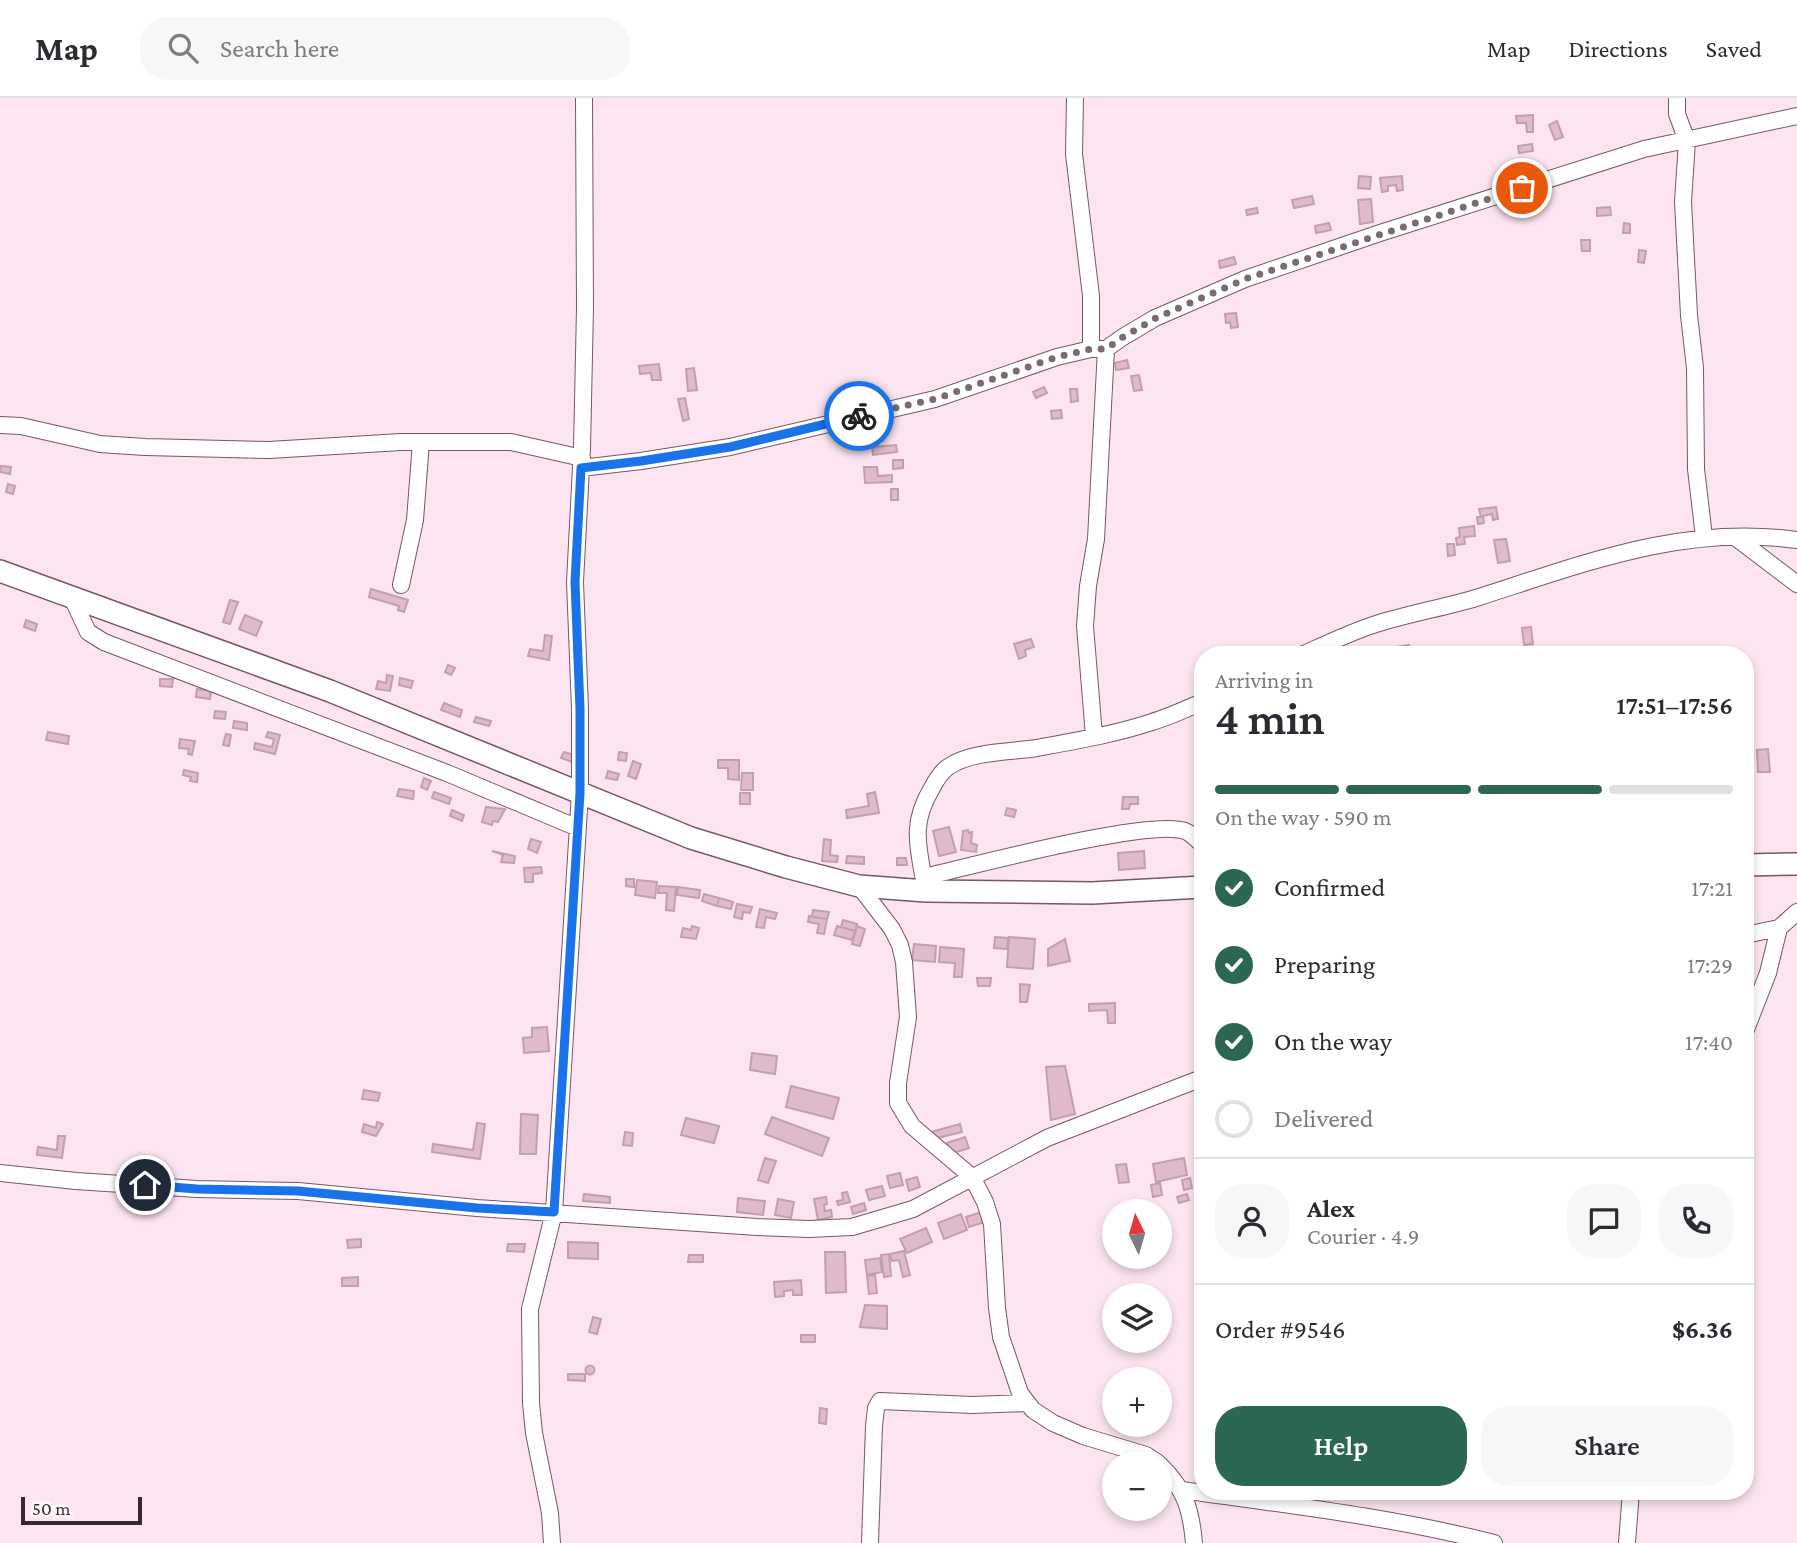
<!DOCTYPE html>
<meta charset="utf-8">
<style>
body{margin:0;font-family:"Crimson Pro",serif;background:#f7f7f7;color:#2b2b33;height:100vh;display:flex;flex-direction:column;font-size:26px;white-space:nowrap}
*{box-sizing:border-box;margin:0}
p{font-size:23px;color:#7c7c81}
.icon{flex:none;width:38px;height:38px;fill:none;stroke:currentColor;stroke-width:2;stroke-linecap:round;stroke-linejoin:round}
.map{position:relative;flex:1;overflow:hidden}
.side{position:absolute;left:1194px;top:548px;width:560px;height:854px;display:flex;flex-direction:column;background:#fff;border-radius:28px;box-shadow:0 4px 10px #0003}
.side>*{flex:none}
.needle{width:46px;rotate:355deg}
.fabs{position:absolute;left:1102px;top:1101px;display:grid;gap:14px}
.fabs a{display:grid;place-items:center;width:70px;height:70px;border-radius:50%;background:#fff;box-shadow:0 4px 10px #0003;font-size:35px}
.scale{position:absolute;left:21px;bottom:18px;width:121px;box-sizing:border-box;padding-left:7px;border:4px solid #36282f;border-top:0;font-size:19px;line-height:24px;white-space:nowrap;color:#36282f;-webkit-text-stroke:5px #fff7fa;paint-order:stroke}
.pin{position:absolute;display:grid;place-items:center;width:60px;height:60px;color:#fff;margin:-30px;border:4px solid #fff;border-radius:50%;box-shadow:0 2px 7px #0007}
.courier{position:absolute;display:grid;place-items:center;width:70px;height:70px;margin:-35px;border:5px solid #1a73e8;border-radius:50%;background:#fff;color:#222;box-shadow:0 2px 9px #0007}
.head em{font-style:normal;font-weight:600}
.head div{display:flex;flex-direction:column-reverse}
.head{display:flex;align-items:center;justify-content:space-between;height:119px;padding:0 21px}
h1{font-size:46px;font-weight:600;line-height:52px}
.bar{display:grid;grid-template-columns:repeat(4,1fr);gap:10px 7px;align-content:center;height:84px;padding:0 21px}
.bar i{height:9px;border-radius:5px;background:#e1e1e2}
.bar .active{background:#2b6752}
.bar p{grid-column:span 4}
.line{display:flex;align-items:center;gap:18px;padding:0 21px;border-top:2px solid #e1e1e2}
.line div{flex:1}
.round{display:grid;place-items:center;flex:none;width:74px;height:74px;border-radius:28px;background:#f7f7f7}
ol{padding:0 21px;list-style:none}
li{display:flex;align-items:center;gap:21px;height:77px}
li p{margin-inline-start:auto}
li .icon{padding:7px;border-radius:50%;background:#2b6752;color:#fff;stroke-width:4}
li:last-child{color:#7c7c81}
li i{width:38px;height:38px;border:4px solid #e1e1e2;border-radius:50%}
.button{display:flex;gap:14px;margin-top:auto;padding:14px 21px}
.button a{flex:1;height:80px;border-radius:28px;background:#2b6752;color:#fff;font-size:28px;font-weight:600;line-height:80px;text-align:center}
.button a+a{background:#f7f7f7;color:#2b2b33}
header{display:flex;align-items:center;gap:42px;box-sizing:border-box;height:98px;padding:0 35px;background:#fff;border-bottom:2px solid #e1e1e2}
header strong{font-size:33px}
nav{display:flex;gap:38px;margin-inline-start:auto;font-size:24px}
.search{width:490px;height:63px;background:#f7f7f7;display:flex;align-items:center;gap:18px;box-sizing:border-box;padding:0 24px;border-radius:28px;color:#7c7c81;font-size:26px}
.map>svg:first-child{display:block}
.building{fill:#e1bbcd;stroke:#c29eaf;stroke-width:2}
.lines{fill:none;stroke-linecap:round;stroke-linejoin:round}
.street-casing{stroke:#775667;stroke-width:18}
.secondary-casing{stroke:#775667;stroke-width:24}
.street{stroke:#fff;stroke-width:16}
.secondary{stroke:#fff;stroke-width:21}
.done{stroke:#7b6a73;stroke-width:7;stroke-dasharray:0 12.6}
.route{stroke:#1a73e8;stroke-width:9}
</style>
<header>
<strong>Map</strong>
<div class="search"><svg class="icon" aria-label="search" viewBox="0 0 24 24"><circle cx="10" cy="10" r="6"/><path d="M15 15l6 6"/></svg>Search here</div>
<nav><a>Map</a><a>Directions</a><a>Saved</a></nav>
</header>
<div class="map">
<svg width="1797" height="1445" viewBox="0 0 1797 1445">
<rect width="100%" height="100%" fill="#fce5f0"/>
<path class="building" d="M1533,17V34H1527L1526,25H1517L1516,18Z
M1557,23L1563,39L1555,42L1549,27Z
M1532,46L1533,53L1519,55L1518,48Z
M1359,78L1371,79L1370,91L1358,90Z
M1402,78L1403,92L1397,93L1396,87L1388,88V93L1382,94L1380,80Z
M1312,98L1314,106L1294,110L1292,102Z
M1371,101L1373,124L1360,126L1358,102Z
M1610,109L1611,117L1597,118V110Z
M1257,110L1258,115L1247,117L1246,112Z
M1329,125L1331,132L1316,135L1315,128Z
M1624,125L1630,126V135H1623Z
M1581,142H1590V153H1582Z
M1639,152L1646,153L1644,165L1638,164Z
M1234,159L1236,166L1220,170L1219,163Z
M1236,215L1238,229L1231,230L1230,224L1226,225L1225,216Z
M1127,262L1129,270L1116,272L1115,265Z
M659,266L661,282H652L651,275L640,276L639,268Z
M694,270L697,292L688,293L686,271Z
M1139,277L1142,292L1134,293L1131,278Z
M1044,289L1047,295L1036,300L1033,294Z
M1070,291H1077L1078,303L1071,304Z
M685,300L689,321L683,323L678,301Z
M1061,312L1062,320L1052,321L1051,313Z
M896,347L897,354L873,357L872,349Z
M893,362H903V370L893,371Z
M1,368L11,369L10,376L0,374Z
M864,369H877L878,378L892,377V384L865,385Z
M8,386L15,388L13,396L6,394Z
M891,391H898V402H891Z
M1496,409L1498,421L1493,422L1492,416L1483,418L1484,425L1478,426L1477,419H1481L1479,411Z
M1474,428L1475,438L1464,439L1465,446L1457,447L1456,440L1460,439L1459,430Z
M1506,441L1510,463L1498,465L1494,442Z
M1447,446H1454L1455,457L1448,458Z
M371,491L408,502L404,514L398,512L399,508L369,499Z
M230,502L238,504L230,526L223,524Z
M245,517L262,524L256,538L239,531Z
M26,522L37,526L35,533L24,529Z
M1531,529L1533,546L1524,547L1522,530Z
M545,537L552,538L549,562L528,558L530,551L543,553Z
M1031,541L1034,549L1025,552L1026,558L1019,561L1014,546Z
M1409,547L1410,553L1396,555L1395,549Z
M448,567L455,570L451,577L445,574Z
M387,577L393,578L390,593L376,591L378,583L386,585Z
M400,580L413,583L411,590L399,587Z
M160,581H173L172,589L160,588Z
M197,591L211,593L210,601L196,599Z
M444,605L462,612L460,619L441,612Z
M215,613L226,614L225,621L214,620Z
M476,619L491,623L489,628L474,624Z
M234,623L247,625V632L233,630Z
M48,634L69,638L68,646L46,642Z
M268,634L280,637L275,656L254,651L255,645L272,649L274,641L266,639Z
M226,636L231,637L229,648L223,647Z
M180,641L195,643L192,657L188,656L189,651L179,650Z
M1768,651L1770,674H1758L1757,652Z
M564,654L574,657L572,664L561,660Z
M619,654L627,655L626,663L618,662Z
M718,662H739V682L728,681V670H718Z
M633,663L641,666L636,681L628,678Z
M184,672L198,675L197,684L190,683L191,679L183,677Z
M608,673L619,676L617,682L606,680Z
M742,675H753V692H741Z
M424,680L431,683L427,692L421,689Z
M399,691L414,693L413,701L397,698Z
M434,694L451,700L449,706L432,700Z
M875,694L879,715L847,720L846,712L869,708L867,696Z
M740,695H750V706H740Z
M1123,699H1138V706H1130L1129,711H1122Z
M486,709L505,711L498,724L493,723L492,727L482,724Z
M1007,710L1016,712L1014,719L1005,717Z
M452,712L464,717L462,723L450,718Z
M949,729L956,754L939,758L933,733Z
M968,732L969,735L972,734L971,745L977,747L976,754L961,752L963,733Z
M531,741L541,744L537,755L528,751Z
M824,741L831,742L830,757L838,758L837,764L822,763Z
M492,753L515,758L514,765L501,764L503,757Z
M1144,753L1145,770L1119,772L1118,755Z
M847,758L864,759V766L846,765Z
M897,760H906L907,767H897Z
M541,769L542,775L533,776V784H525L524,770Z
M626,781H634V789L626,788Z
M637,782L657,784L655,800L635,797Z
M659,788L676,789L674,813L666,812L667,795H658Z
M678,789L700,792L699,800L677,797Z
M704,796L719,800L717,808L702,803Z
M719,800L733,804L731,811L717,808Z
M737,806L752,809L750,815L743,814L742,821L734,819Z
M760,811L777,815L775,821L766,819L764,830L756,829Z
M813,812L829,814L827,821L812,819Z
M809,818L827,821L824,836L817,835L819,826L808,824Z
M843,822L857,826L855,833L841,829Z
M692,828L699,830L696,841L681,839L683,830L691,832Z
M837,828L855,833L852,842L834,837Z
M857,828L865,831L860,848L852,846Z
M995,839L1008,840L1007,851L994,850Z
M1009,839L1035,841L1033,871L1007,869Z
M1065,841L1070,863L1048,868V851Z
M914,846L936,848L935,864L912,862Z
M940,849L964,851L962,879H954L955,865L939,864Z
M977,880H991L990,888H978Z
M1020,886L1030,887L1027,904H1020Z
M1115,905V925H1108L1107,912L1089,913V906Z
M547,929L549,953L524,955L523,940L532,939V930Z
M752,955L777,958L775,976L750,972Z
M1065,968L1075,1016L1051,1022L1046,969Z
M791,988L839,1000L833,1021L786,1009Z
M364,992L380,995L378,1003L362,1001Z
M521,1016L538,1017L536,1056H520Z
M772,1019L829,1040L822,1058L765,1036Z
M686,1020L719,1028L714,1045L681,1037Z
M377,1024L383,1026L376,1038L362,1034L364,1026L376,1030Z
M477,1025L485,1026L480,1061L432,1054L433,1046L473,1052Z
M960,1026L962,1034L933,1041L931,1034Z
M625,1034L633,1035L632,1048L623,1047Z
M58,1038H65L62,1060L37,1057L38,1049L57,1052Z
M965,1039L969,1050L950,1056L947,1045Z
M765,1060L776,1063L768,1085L758,1082Z
M1184,1060L1187,1077L1156,1084L1153,1066Z
M1126,1066L1129,1084L1119,1085L1116,1067Z
M900,1075L903,1087L890,1090L887,1078Z
M917,1079L920,1089L909,1093L906,1082Z
M1190,1080L1192,1090L1184,1092L1182,1082Z
M1160,1085L1162,1097L1153,1099L1151,1087Z
M882,1088L885,1098L869,1102L866,1092Z
M847,1094L850,1104L838,1107L837,1103L843,1102L842,1095Z
M584,1096L610,1099V1105L583,1103Z
M1187,1096L1189,1102L1179,1105L1177,1099Z
M826,1099L827,1106L824,1107L825,1113L831,1112L832,1119L818,1122L814,1101Z
M738,1100L765,1103L763,1117L737,1114Z
M778,1101L794,1104L791,1120L775,1117Z
M864,1105L866,1112L853,1116L851,1109Z
M982,1114L985,1124L969,1129L966,1119Z
M961,1116L967,1132L944,1141L938,1125Z
M926,1130L932,1144L907,1155L900,1141Z
M361,1141V1149L348,1150L347,1142Z
M568,1144L598,1145V1161L568,1160Z
M508,1146H525L524,1154L507,1153Z
M904,1153L910,1177L903,1179L899,1162L892,1163L890,1156Z
M825,1154H845L846,1194L826,1195Z
M889,1156L891,1178L884,1179L881,1157Z
M689,1157H703V1164H688Z
M880,1160L882,1174L867,1177L865,1162Z
M875,1177L877,1195L869,1196L867,1178Z
M358,1179V1188H342V1180Z
M801,1182L802,1197H793V1192L784,1193V1198L775,1199L774,1184Z
M865,1207L887,1208V1231L860,1229Z
M593,1219L601,1221L597,1236L589,1234Z
M801,1237H815V1244H801Z
M585.5 1272a4.5 4.5 0 1 1 9 0a4.5 4.5 0 1 1-9 0Z
M568,1276H585V1283L568,1282Z
M820,1310L827,1311L826,1326L819,1325Z"/>
<g class="lines">
<g class="street-casing">
<path id="street" d="M1075,0L1074,56L1091,198V251
M1677,0V16L1687,43L1683,104L1689,217L1695,270L1696,371L1704,439
M0,327L21,328L100,346L145,349L269,352L401,344H511L582,360
M581,370L641,363L730,349L935,301L1057,259L1091,251H1106L1123,239L1155,220L1245,181L1380,135L1644,51L1797,18
M1735,439L1797,486
M401,487L415,422L421,344
M72,500L88,534L104,544L447,675L578,730
M1304,556C1326,546 1349,535 1373,527C1407,516 1442,510 1476,500C1583,466 1683,426 1797,442
M1094,638L1085,528L1088,488L1096,441L1106,251
M924,779C968,769 1151,720 1185,733C1191,735 1197,742 1202,746
M859,788L892,831L900,847L904,864L908,919L898,985V1005L912,1028L972,1079L985,1104L992,1126L997,1210L1001,1239L1020,1295L1033,1312L1053,1325L1083,1338L1146,1357L1158,1365
M926,793C919,752 909,727 932,690C936,682 941,674 948,669C971,653 1011,654 1037,650C1075,643 1116,636 1152,624C1169,619 1186,611 1202,604
M1745,837L1779,830L1797,814
M1745,934L1768,875L1779,830
M0,1075L76,1083L197,1091L298,1093L477,1110L757,1129L809,1131L852,1129L913,1111L1047,1040L1202,980
M1160,1367C1185,1391 1191,1411 1194,1445
M1182,1392C1287,1407 1392,1419 1494,1445
M552,1445L550,1415L534,1335L531,1305L530,1211L554,1114L580,695V611L575,484L582,350L585,210L584,0
M870,1445L874,1328L876,1310L880,1303L973,1307L1026,1305
M1627,1445L1631,1393"/>
</g>
<g class="secondary-casing">
<path id="secondary" d="M0,473L330,593L691,740L786,769L859,788L926,793L1092,795L1202,789
M1745,767L1797,766"/>
</g>
<use href="#street" class="street"/>
<use href="#secondary" class="secondary"/>
</g>
<g class="lines">
<path class="done" d="M859,318L935,301L1057,259L1091,251H1106L1123,239L1156,220L1245,181L1522,90"/>
<path class="route" d="M145,1087L197,1091L298,1093L477,1110L554,1114L580,695V611L575,484L581,370L641,363L730,349L859,318"/>
</g>
</svg>
<div class="fabs">
<a><svg class="needle" viewBox="-14 -14 28 28"><path d="M0-13l5 13h-10z" fill="#e53935"/><path d="M0 13l5-13h-10z" fill="#7c7c81"/></svg></a>
<a><svg class="icon" aria-label="layers" viewBox="0 0 24 24"><path d="M12 4l9 5-9 5-9-5zM3 14l9 5 9-5"/></svg></a>
<a>+</a>
<a>−</a>
</div>
<div class="scale">50 m</div>
<div class="pin" style="left:1522px;top:90px;background:#ea580c"><svg class="icon" aria-label="bag" viewBox="0 0 24 24"><path d="M5 8h14l-1 12H6zM9 8a3 3 0 0 1 6 0"/></svg></div>
<div class="pin" style="left:145px;top:1087px;background:#1f2937"><svg class="icon" aria-label="home" viewBox="0 0 24 24"><path d="M3 11l9-7 9 7M6 9v11h12V9"/></svg></div>
<div class="courier" style="left:859px;top:318px"><svg class="icon" aria-label="bike" viewBox="0 0 24 24"><circle cx="6" cy="16" r="4"/><circle cx="18" cy="16" r="4"/><path d="M6 16l4-8h5l3 8M10 8l3 8H6M13 5h3"/></svg></div>
<section class="side">
<div class="head"><div><h1>4 min</h1><p>Arriving in</p></div><em>17:51–17:56</em></div>
<div class="bar"><i class="active"></i><i class="active"></i><i class="active"></i><i></i><p>On the way · 590 m</p></div>
<ol>
<li><svg class="icon" aria-label="check" viewBox="0 0 24 24"><path d="M5 12l5 5 9-10"/></svg>Confirmed<p>17:21</p></li>
<li><svg class="icon" aria-label="check" viewBox="0 0 24 24"><path d="M5 12l5 5 9-10"/></svg>Preparing<p>17:29</p></li>
<li><svg class="icon" aria-label="check" viewBox="0 0 24 24"><path d="M5 12l5 5 9-10"/></svg>On the way<p>17:40</p></li>
<li><i></i>Delivered</li>
</ol>
<div class="line" style="height:126px"><a class="round"><svg class="icon" aria-label="person" viewBox="0 0 24 24"><circle cx="12" cy="8" r="4"/><path d="M4 21q1-7 8-7t8 7"/></svg></a><div><b>Alex</b><p>Courier · 4.9</p></div><a class="round"><svg class="icon" aria-label="chat" viewBox="0 0 24 24"><path d="M4 5h16v11H9l-5 4z"/></svg></a><a class="round"><svg class="icon" aria-label="phone" viewBox="0 0 24 24"><path d="M5 4h4l2 5-3 2q2 4 5 5l2-3 5 2v4C11 20 4 13 5 4z"/></svg></a></div>
<div class="line" style="height:91px"><div>Order #9546</div><b>$6.36</b></div>
<div class="button"><a>Help</a><a>Share</a></div>
</section>
</div>
